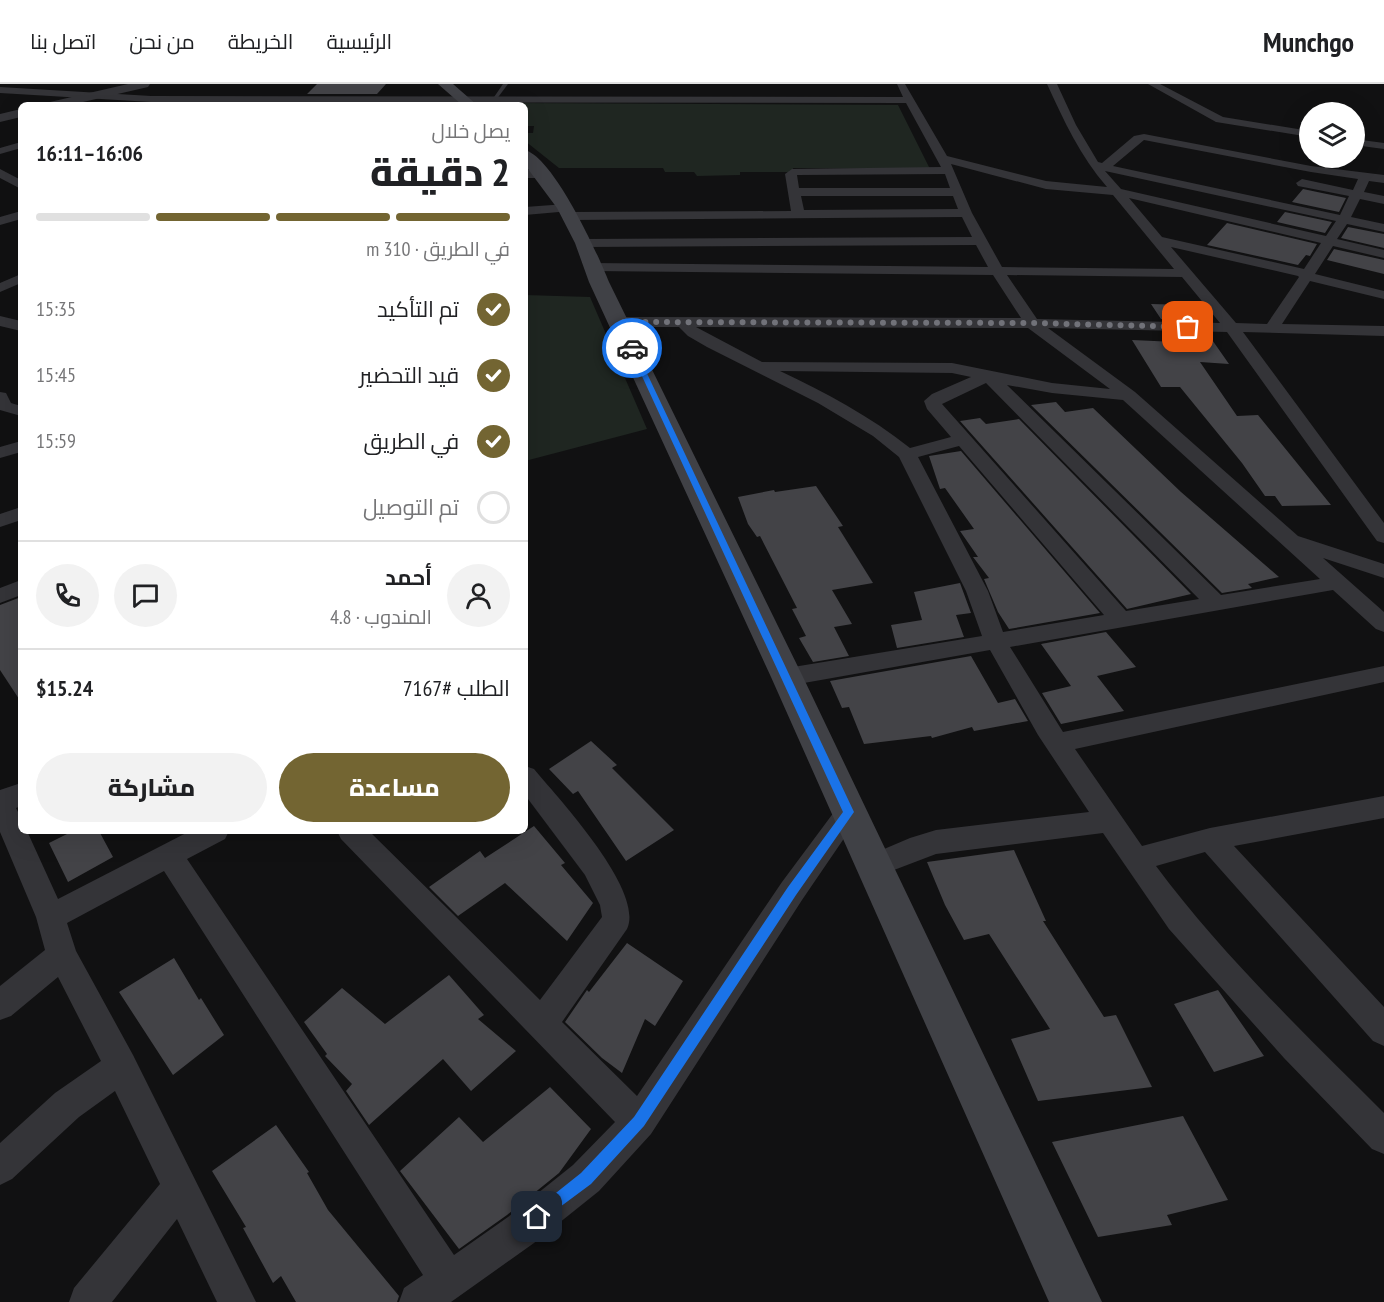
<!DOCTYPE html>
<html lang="ar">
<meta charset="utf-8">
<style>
body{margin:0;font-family:"PT Sans Narrow",Cairo,sans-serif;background:#f2f2f2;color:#202124;direction:rtl;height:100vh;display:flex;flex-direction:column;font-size:22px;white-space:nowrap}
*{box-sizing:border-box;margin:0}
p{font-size:20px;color:#757577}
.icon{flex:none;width:33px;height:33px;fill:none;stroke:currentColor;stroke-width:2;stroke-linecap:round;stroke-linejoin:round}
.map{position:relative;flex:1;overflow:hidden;direction:ltr}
.sheet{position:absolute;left:18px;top:18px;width:510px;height:732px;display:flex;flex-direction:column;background:#fff;border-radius:9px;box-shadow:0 6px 24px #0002;direction:rtl}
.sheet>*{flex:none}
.controls{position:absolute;left:1299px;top:18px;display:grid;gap:12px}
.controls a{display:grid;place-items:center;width:66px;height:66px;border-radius:50%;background:#fff;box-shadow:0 6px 24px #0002;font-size:30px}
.pin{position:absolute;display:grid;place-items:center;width:51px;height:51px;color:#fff;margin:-26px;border-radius:12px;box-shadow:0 3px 9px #0006}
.courier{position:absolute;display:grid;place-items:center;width:60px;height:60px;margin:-30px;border:4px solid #1a73e8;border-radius:50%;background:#fff;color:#222;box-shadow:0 2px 8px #0007}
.headline em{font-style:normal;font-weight:800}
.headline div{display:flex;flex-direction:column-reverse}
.headline{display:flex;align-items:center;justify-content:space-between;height:102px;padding:0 18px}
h1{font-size:39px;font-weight:800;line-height:45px}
.bar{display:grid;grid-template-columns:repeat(4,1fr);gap:9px 6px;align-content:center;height:72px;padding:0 18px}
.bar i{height:8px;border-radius:4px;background:#e0e0e0}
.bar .current{background:#736532}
.bar p{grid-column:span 4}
.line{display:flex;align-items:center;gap:15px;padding:0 18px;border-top:2px solid #e0e0e0}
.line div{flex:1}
.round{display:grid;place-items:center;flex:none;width:63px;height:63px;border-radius:32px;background:#f2f2f2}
ol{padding:0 18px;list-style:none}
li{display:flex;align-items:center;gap:18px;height:66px}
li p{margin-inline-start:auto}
li .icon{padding:6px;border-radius:50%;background:#736532;color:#fff;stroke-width:4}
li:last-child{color:#757577}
li i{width:33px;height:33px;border:3px solid #e0e0e0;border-radius:50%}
.primary-button{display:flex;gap:12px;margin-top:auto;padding:12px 18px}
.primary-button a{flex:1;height:69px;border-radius:36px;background:#736532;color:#fff;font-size:24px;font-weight:800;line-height:69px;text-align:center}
.primary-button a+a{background:#f2f2f2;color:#202124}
header{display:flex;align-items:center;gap:36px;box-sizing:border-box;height:84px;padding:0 30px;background:#fff;border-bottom:2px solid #e0e0e0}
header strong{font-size:28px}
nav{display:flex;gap:33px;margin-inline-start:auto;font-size:21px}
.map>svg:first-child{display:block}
.green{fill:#1f2621}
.building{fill:#434347}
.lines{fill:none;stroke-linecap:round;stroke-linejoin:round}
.service{fill:#343438;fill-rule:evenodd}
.minor{fill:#343438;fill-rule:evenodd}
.tertiary{fill:#343438;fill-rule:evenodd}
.secondary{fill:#404146;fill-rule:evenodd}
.route{fill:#1a73e8}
.done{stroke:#717279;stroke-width:6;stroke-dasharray:0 10.8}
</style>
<header>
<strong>Munchgo</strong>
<nav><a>الرئيسية</a><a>الخريطة</a><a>من نحن</a><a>اتصل بنا</a></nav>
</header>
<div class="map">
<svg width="1384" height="1218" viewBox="0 0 1384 1218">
<rect width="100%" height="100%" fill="#111112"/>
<path class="green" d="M485,19L898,21L930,85L793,84V88H740V91L697,92L694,88H665L663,84H559L525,57V49H533L534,42H525V21H488Z
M525,211L590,213L647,345L525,377Z"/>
<path class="building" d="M317,0H386L377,10H307Z
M1303,105L1346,114L1339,128L1292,118Z
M1285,128L1332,138L1325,149L1277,138Z
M1227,139L1317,160L1310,172L1306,171L1298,181L1207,161Z
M1348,143L1384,150V164L1341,154Z
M1334,165L1384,176V190L1327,176Z
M1151,220L1188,221L1199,236L1161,235Z
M1170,249L1208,250L1229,280L1200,278L1237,332L1258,331L1331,421L1282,422L1275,412H1265L1242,379L1180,303H1161L1132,256L1176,258Z
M1056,318L1065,328L1093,324L1181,408L1279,493L1248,500L1252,504L1222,509L1031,321Z
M980,334L986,340L1019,335L1191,510L1127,525L960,337Z
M961,367L1100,529L1009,545L998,528L984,495L989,494L973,473H978L960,447L974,445L945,404L940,405L929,372Z
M816,402L843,442L838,443L873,499L832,506L852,540L834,543L849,572L813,578L799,554L806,552L792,525L797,524L760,452L757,453L748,440L738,413L774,406L775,408Z
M960,499L971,529L956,531L964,553L897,564L891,541L922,536L914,508Z
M21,513V618L0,586V521Z
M1106,548L1136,583L1097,592L1124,627L1061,640L1042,609L1071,602L1041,560Z
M971,572L998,619L1015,615L1028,637L974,647L972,643L932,654L931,652L864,660L849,623L842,624L830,597Z
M591,657L617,681L612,684L674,746L626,777L578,707L573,710L549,685Z
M534,742L565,779L561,781L593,819L567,857L505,799L458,832L429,803L480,767L485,774Z
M73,747H99L113,773L68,798L49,759Z
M1014,766L1046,837H1043L1104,933L1116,931L1152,1003L1038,1017L1011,955L1050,945L989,850L964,856L945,821L927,778Z
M627,859L683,897L655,942L645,935L622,989L602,974L565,938L587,906L589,908Z
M174,874L199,916L201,914L224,951L173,991L119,908Z
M449,891L484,931L478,935L516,967L471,1007L443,975L369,1041L346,1007L352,1000L325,972L327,970L304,938L342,904L385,940Z
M1218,906L1264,972L1214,988L1174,920Z
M550,1003L591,1045L559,1089L507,1131L459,1165L400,1087L459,1033L483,1058Z
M1183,1032L1228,1116L1167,1131L1172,1141L1098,1153L1052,1058Z
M276,1041L309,1088L307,1089L328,1126L399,1212L397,1218H296L281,1192L273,1199L243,1144L246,1143L212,1087Z"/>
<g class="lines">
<path class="service" d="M503,0H508L496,16H492Z"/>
<path class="minor" d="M897,0H905L947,72L1046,97L1107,103C1080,72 1064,37 1047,0H1057L1076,41L1098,78L1102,79L1134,52L1144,50L1311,82L1384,91V99L1369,97L1364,108L1384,112V120L1360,115L1351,133L1384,140V148L1347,140L1337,155L1384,166V174L1333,162L1315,190L1384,207V215L1310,197L1282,240L1384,242V252L1243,248L1384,439V459L1377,457L1227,248L1048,244L1135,308L1298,452L1384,480V494L1323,474L1384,528V548L1376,545L1333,506L1010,563L1063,648L1384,582V598L1075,665L1142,762L1210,744L1384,712V734L1234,762L1384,923V962L1373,957L1205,768L1156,782C1223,872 1305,950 1384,1029V1070L1372,1065L1284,974L1169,845L1103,749L936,770L873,794L863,790L859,782L863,774L910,754L936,746L1089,728L1038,651L990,566L787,602L779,599L775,593L779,587L787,584L982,552L966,507L899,373L873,352L818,319L707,263L688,252L679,243H620L612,238L620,233L1021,234L993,191L592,187L585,183L592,179L988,183L976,161L584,163L577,159L584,155L972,153L962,133L571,136L565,132L571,128L791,127L785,90L792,85L941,83L906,19L151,18L0,9V3L151,12L903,13ZM1144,56L1311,88L1358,95L1353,106L1302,95L1296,99L1298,102L1349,112L1340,131L1113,82ZM951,80L1046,105L1113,111L1174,185L1002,183L972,129ZM1105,87L1336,137L1326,152L1121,105ZM945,90L950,104H799L797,91ZM801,112H953L958,125L804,126ZM1129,114L1321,159L1304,185L1162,153ZM1171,163L1298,192L1299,193L1267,240L1236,239ZM1007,191L1182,193L1220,239L1037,235ZM696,243L1028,244L1110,305L1052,299L952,279L762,278ZM780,287L952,289L971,293L932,310L924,317L927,325L951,353L910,364C870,332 826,309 780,287ZM986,299L1199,515L1126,527L942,320ZM1007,301L1052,309L1123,316L1320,495L1221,511ZM959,362L1104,531L1003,548L988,507L918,373Z
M1148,0H1160L1223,33L1310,47V53L1216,38Z
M1354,55L1384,59V65L1354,61Z
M21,58V64L0,70V64Z
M0,85L21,96V105L0,94Z
M525,86H542L548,90L542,94H525Z
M566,120L572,124L570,127L525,131V123Z
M21,127V135L0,141V133Z
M21,190V199L0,208V199Z
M0,232L21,237V247L0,242Z
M0,308L6,309L11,319L21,322V332L0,326Z
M21,357V368L0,374V363Z
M21,423V436L0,443V430Z
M21,496V511L0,519V504Z
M525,682L534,685C559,715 645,807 627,845L562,938L637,1012L782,798L840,720L849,717L858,720L862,728L802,816L651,1050L599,1107L534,1159L451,1218H399L404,1204L423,1191L164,787L67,839L76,867L133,971L256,1218H217L177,1135L112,1218H69L74,1204L160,1100L115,1007L79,1033L12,1095L0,1101V1059L55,1009L101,977L58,893L11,932L0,936V902L45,866L36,833L0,748V706L21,699V722L16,724L21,734V747H27L58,815L190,747H229L225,755L187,775L454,1171L508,1133L573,1081L615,1038L341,755L337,747H369L540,916L602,833L600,821L585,791L525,711Z"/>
<path class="tertiary" d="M128,0H150L148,3L70,21H48L50,18Z
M21,25V33L0,38V30Z"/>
<path class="secondary" d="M438,0H453L477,21H462Z
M525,66C554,74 598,170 609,198L803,593L1102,1218H1049L771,593L589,198L575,159L557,124L525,81Z"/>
</g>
<path class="route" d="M632,262L635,264L854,728L796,811L644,1042L591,1100L537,1140L532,1138L530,1133L532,1128L581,1089L634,1033L788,803L843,728L629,264Z"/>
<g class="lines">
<path class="done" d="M632,264L620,238L1032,239L1188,243"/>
</g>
</svg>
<div class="controls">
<a><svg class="icon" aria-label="layers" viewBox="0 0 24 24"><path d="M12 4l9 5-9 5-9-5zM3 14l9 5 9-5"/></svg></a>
</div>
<div class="pin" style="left:1188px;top:243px;background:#ea580c"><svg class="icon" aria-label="bag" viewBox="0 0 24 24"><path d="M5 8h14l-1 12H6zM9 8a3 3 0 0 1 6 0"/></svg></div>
<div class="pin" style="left:537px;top:1133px;background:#1f2937"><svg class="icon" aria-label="home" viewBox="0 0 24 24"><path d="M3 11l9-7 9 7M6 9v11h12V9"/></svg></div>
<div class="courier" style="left:632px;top:264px"><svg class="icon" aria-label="car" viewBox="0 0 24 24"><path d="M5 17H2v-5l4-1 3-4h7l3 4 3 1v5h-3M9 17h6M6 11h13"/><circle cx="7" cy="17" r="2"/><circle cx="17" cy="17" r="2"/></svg></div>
<section class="sheet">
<div class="headline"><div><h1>2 دقيقة</h1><p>يصل خلال</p></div><em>16:06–16:11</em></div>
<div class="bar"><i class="current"></i><i class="current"></i><i class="current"></i><i></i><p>في الطريق · 310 m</p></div>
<ol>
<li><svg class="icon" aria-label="check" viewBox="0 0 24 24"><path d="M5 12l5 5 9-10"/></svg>تم التأكيد<p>15:35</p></li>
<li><svg class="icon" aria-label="check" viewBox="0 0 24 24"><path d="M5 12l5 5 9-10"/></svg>قيد التحضير<p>15:45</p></li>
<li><svg class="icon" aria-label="check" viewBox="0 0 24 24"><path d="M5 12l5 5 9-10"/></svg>في الطريق<p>15:59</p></li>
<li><i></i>تم التوصيل</li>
</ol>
<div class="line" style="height:108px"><a class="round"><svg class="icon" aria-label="person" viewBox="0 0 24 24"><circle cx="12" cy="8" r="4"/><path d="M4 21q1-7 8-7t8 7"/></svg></a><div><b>أحمد</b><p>المندوب · 4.8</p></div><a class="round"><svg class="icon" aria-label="chat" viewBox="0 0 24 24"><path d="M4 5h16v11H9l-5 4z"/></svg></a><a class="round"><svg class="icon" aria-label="phone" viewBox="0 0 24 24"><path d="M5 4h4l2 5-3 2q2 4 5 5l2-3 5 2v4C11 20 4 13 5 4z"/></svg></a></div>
<div class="line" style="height:78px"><div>الطلب #7167</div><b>$15.24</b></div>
<div class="primary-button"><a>مساعدة</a><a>مشاركة</a></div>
</section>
</div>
